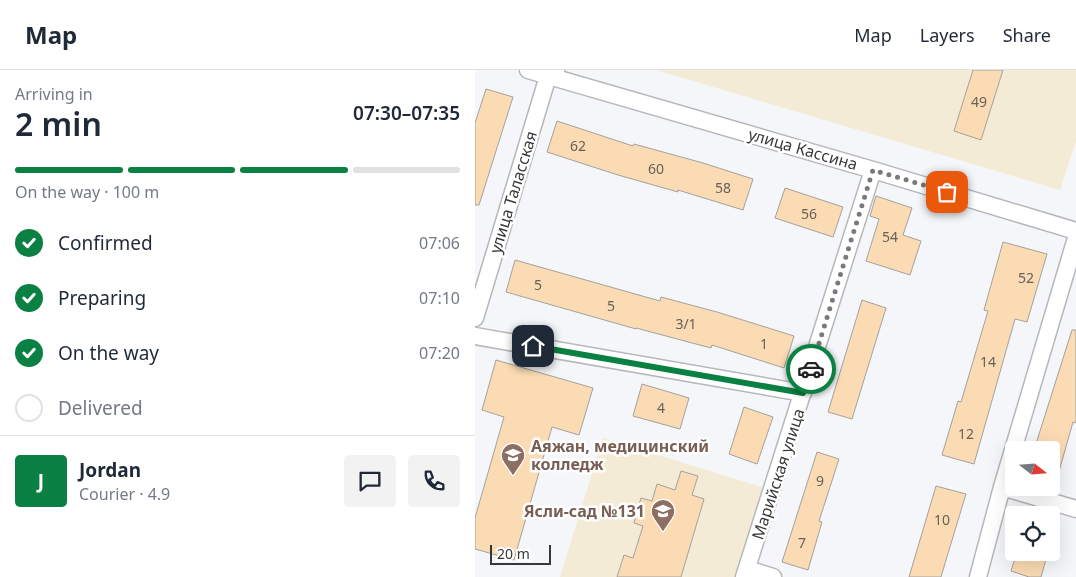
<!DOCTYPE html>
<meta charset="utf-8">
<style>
body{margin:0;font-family:"Noto Sans",sans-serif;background:#f2f2f3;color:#1f2937;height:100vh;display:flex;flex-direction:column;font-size:19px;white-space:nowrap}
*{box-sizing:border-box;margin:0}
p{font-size:16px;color:#747a83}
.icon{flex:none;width:28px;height:28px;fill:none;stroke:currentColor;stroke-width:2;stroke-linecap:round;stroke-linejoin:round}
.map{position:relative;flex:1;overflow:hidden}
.sheet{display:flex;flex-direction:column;background:#fff;width:475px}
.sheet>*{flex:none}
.needle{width:32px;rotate:107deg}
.controls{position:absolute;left:530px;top:371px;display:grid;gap:10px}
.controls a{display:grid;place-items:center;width:55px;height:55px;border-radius:5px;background:#fff;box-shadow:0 5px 20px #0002;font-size:25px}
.scale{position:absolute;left:15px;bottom:12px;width:61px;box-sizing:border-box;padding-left:5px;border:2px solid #373839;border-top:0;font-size:14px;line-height:18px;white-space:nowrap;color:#373839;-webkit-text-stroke:4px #fff;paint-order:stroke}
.pin{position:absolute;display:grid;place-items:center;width:42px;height:42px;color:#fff;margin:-21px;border-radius:10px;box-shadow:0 2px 8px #0006}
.courier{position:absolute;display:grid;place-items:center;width:50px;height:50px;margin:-25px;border:4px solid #0b8043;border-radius:50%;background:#fff;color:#222;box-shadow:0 1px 6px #0007}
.overview em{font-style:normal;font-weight:600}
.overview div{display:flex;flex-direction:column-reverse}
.overview{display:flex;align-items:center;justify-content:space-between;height:85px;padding:0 15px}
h1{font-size:32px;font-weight:600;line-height:38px}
.bar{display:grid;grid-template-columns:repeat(4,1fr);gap:8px 5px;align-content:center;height:60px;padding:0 15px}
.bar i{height:6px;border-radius:4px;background:#e0e1e3}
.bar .current{background:#0b8043}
.bar p{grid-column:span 4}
.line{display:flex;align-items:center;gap:12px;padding:0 15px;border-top:1px solid #e0e1e3}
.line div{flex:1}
.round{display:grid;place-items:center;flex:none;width:52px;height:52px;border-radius:5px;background:#f2f2f3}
ol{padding:0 15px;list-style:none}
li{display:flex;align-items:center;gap:15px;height:55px}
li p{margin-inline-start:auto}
li .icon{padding:5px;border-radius:50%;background:#0b8043;color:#fff;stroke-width:4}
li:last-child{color:#747a83}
li i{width:28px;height:28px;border:2px solid #e0e1e3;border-radius:50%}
header{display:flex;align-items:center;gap:30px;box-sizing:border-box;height:70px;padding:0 25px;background:#fff;border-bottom:1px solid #e0e1e3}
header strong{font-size:24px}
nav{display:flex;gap:28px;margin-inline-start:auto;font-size:18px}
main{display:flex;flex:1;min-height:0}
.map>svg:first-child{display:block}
.education{fill:#f4ebd6}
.building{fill:#fbdbb4;stroke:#a3a19e}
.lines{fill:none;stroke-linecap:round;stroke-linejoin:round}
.minor-casing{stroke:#b5b7ba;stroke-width:19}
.minor{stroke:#fff;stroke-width:16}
.done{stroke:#797a7c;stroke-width:5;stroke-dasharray:0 9}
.route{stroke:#0b8043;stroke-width:6}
.labels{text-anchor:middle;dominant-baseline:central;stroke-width:5;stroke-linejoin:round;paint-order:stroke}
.number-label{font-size:14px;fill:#686158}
.street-label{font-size:16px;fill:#373839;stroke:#fff}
.education-label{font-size:16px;font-weight:bold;fill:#785e54;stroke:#fff;text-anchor:start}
</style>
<header>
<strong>Map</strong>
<nav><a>Map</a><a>Layers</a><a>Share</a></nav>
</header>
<main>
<section class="sheet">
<div class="overview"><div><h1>2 min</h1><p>Arriving in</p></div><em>07:30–07:35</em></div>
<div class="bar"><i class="current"></i><i class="current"></i><i class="current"></i><i></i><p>On the way · 100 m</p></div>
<ol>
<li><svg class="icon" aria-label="check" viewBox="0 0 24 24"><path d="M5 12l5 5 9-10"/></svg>Confirmed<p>07:06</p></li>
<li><svg class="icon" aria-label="check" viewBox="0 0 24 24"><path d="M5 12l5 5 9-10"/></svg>Preparing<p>07:10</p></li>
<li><svg class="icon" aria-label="check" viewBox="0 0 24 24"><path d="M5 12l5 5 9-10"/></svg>On the way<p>07:20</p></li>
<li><i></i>Delivered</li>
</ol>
<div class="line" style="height:90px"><b class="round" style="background:#0b8043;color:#fff">J</b><div><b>Jordan</b><p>Courier · 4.9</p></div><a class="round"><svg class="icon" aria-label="chat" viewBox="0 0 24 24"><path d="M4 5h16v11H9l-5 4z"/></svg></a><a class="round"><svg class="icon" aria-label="phone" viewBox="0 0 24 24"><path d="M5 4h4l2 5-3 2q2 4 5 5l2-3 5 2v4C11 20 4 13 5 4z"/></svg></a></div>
</section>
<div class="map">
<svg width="601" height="507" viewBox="0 0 601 507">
<rect width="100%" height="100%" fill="#f4f6f9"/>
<path class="education" d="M181,0H601V72L585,120Z
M128,368L290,418L263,507H85Z"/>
<path class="building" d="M498,0H528L506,70L479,61Z
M11,19L38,27L4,135H0V53Z
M82,51L158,76L159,74L228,93L278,109L268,140L203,120V122L143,105L72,82Z
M310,118L368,137L358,167L300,148Z
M401,126L437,138L428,165L446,171L435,205L391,191L404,149L395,146Z
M528,172L572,184L552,252L540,249L499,394L467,385L483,331L486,332L513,241L509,240Z
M40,190L185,231L186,227L242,242L319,266L309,298L237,275L236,278L161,258V259L31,222Z
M387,230L411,238L377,349L353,342Z
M597,260H601V353L598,352L581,412L576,411V380H559Z
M21,290L118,318L104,365L77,357L39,490L0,479V448L29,347L7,340Z
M167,314L214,328L205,359L158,346Z
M269,337L298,347L282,394L254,384Z
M342,382L364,389L344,451L347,452L333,500L307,492Z
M206,401L223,406L217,425L229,429L206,507H142L149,485L158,488L168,456L159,453L166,428L177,431L182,414L200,420Z
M461,416L491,424L471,490L466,507H434Z
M542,482H573L566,507H554L536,501Z"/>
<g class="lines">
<g class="minor-casing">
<path id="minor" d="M53,0L398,100L601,161
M0,248L73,6L81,1
M0,266L328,323
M527,417L601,439
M272,499L298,507
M269,507L398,100
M503,507L527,417L601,168"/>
</g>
<use href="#minor" class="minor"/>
</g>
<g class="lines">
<path class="done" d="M336,299L398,100L472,122"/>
<path class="route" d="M58,276L328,323L336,299"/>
</g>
<defs>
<g id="university-pin" transform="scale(1.25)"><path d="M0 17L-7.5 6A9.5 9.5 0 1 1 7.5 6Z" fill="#8d6e63" stroke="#fff"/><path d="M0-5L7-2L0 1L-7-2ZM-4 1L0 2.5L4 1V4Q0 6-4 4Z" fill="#fff"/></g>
<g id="school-pin" transform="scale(1.25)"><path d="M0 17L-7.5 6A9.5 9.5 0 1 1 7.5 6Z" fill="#8d6e63" stroke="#fff"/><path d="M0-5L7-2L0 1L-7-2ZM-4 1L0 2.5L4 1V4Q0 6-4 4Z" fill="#fff"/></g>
</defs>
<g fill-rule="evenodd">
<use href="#university-pin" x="38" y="385"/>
<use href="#school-pin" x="188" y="441"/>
</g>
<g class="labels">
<g class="number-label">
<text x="504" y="31">49</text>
<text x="103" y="75">62</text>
<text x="181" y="98">60</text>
<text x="248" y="117">58</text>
<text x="334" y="143">56</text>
<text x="415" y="166">54</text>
<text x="551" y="207">52</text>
<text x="63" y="214">5</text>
<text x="136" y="235">5</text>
<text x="211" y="253">3/1</text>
<text x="289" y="273">1</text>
<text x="513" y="291">14</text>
<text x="186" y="337">4</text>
<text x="491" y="363">12</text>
<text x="345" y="410">9</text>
<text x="467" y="449">10</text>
<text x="327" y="472">7</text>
</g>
<g class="street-label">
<text transform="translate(328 79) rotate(16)">улица Кассина</text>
<text transform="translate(38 122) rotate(-73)">улица Таласская</text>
<text transform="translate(303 404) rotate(-72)">Марийская улица</text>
</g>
<g class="education-label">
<text x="56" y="376">Аяжан, медицинский<tspan x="56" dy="18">колледж</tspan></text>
<text x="170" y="441" text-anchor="end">Ясли-сад №131</text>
</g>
</g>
</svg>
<div class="controls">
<a><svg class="needle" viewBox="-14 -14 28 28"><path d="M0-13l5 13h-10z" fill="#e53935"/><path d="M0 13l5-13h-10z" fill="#747a83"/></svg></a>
<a><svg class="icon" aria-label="locate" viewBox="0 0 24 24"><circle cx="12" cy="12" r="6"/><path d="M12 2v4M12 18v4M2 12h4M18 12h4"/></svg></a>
</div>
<div class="scale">20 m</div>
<div class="pin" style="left:472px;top:122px;background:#ea580c"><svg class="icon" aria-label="bag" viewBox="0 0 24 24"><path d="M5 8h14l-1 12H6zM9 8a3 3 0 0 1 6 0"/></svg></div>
<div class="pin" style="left:58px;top:276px;background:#1f2937"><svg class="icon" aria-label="home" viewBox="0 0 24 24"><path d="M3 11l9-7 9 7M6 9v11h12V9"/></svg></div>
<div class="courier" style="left:336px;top:299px"><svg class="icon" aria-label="car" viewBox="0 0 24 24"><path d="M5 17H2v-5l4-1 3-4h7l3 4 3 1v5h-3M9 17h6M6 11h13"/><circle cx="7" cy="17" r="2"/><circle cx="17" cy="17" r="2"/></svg></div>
</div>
</main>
